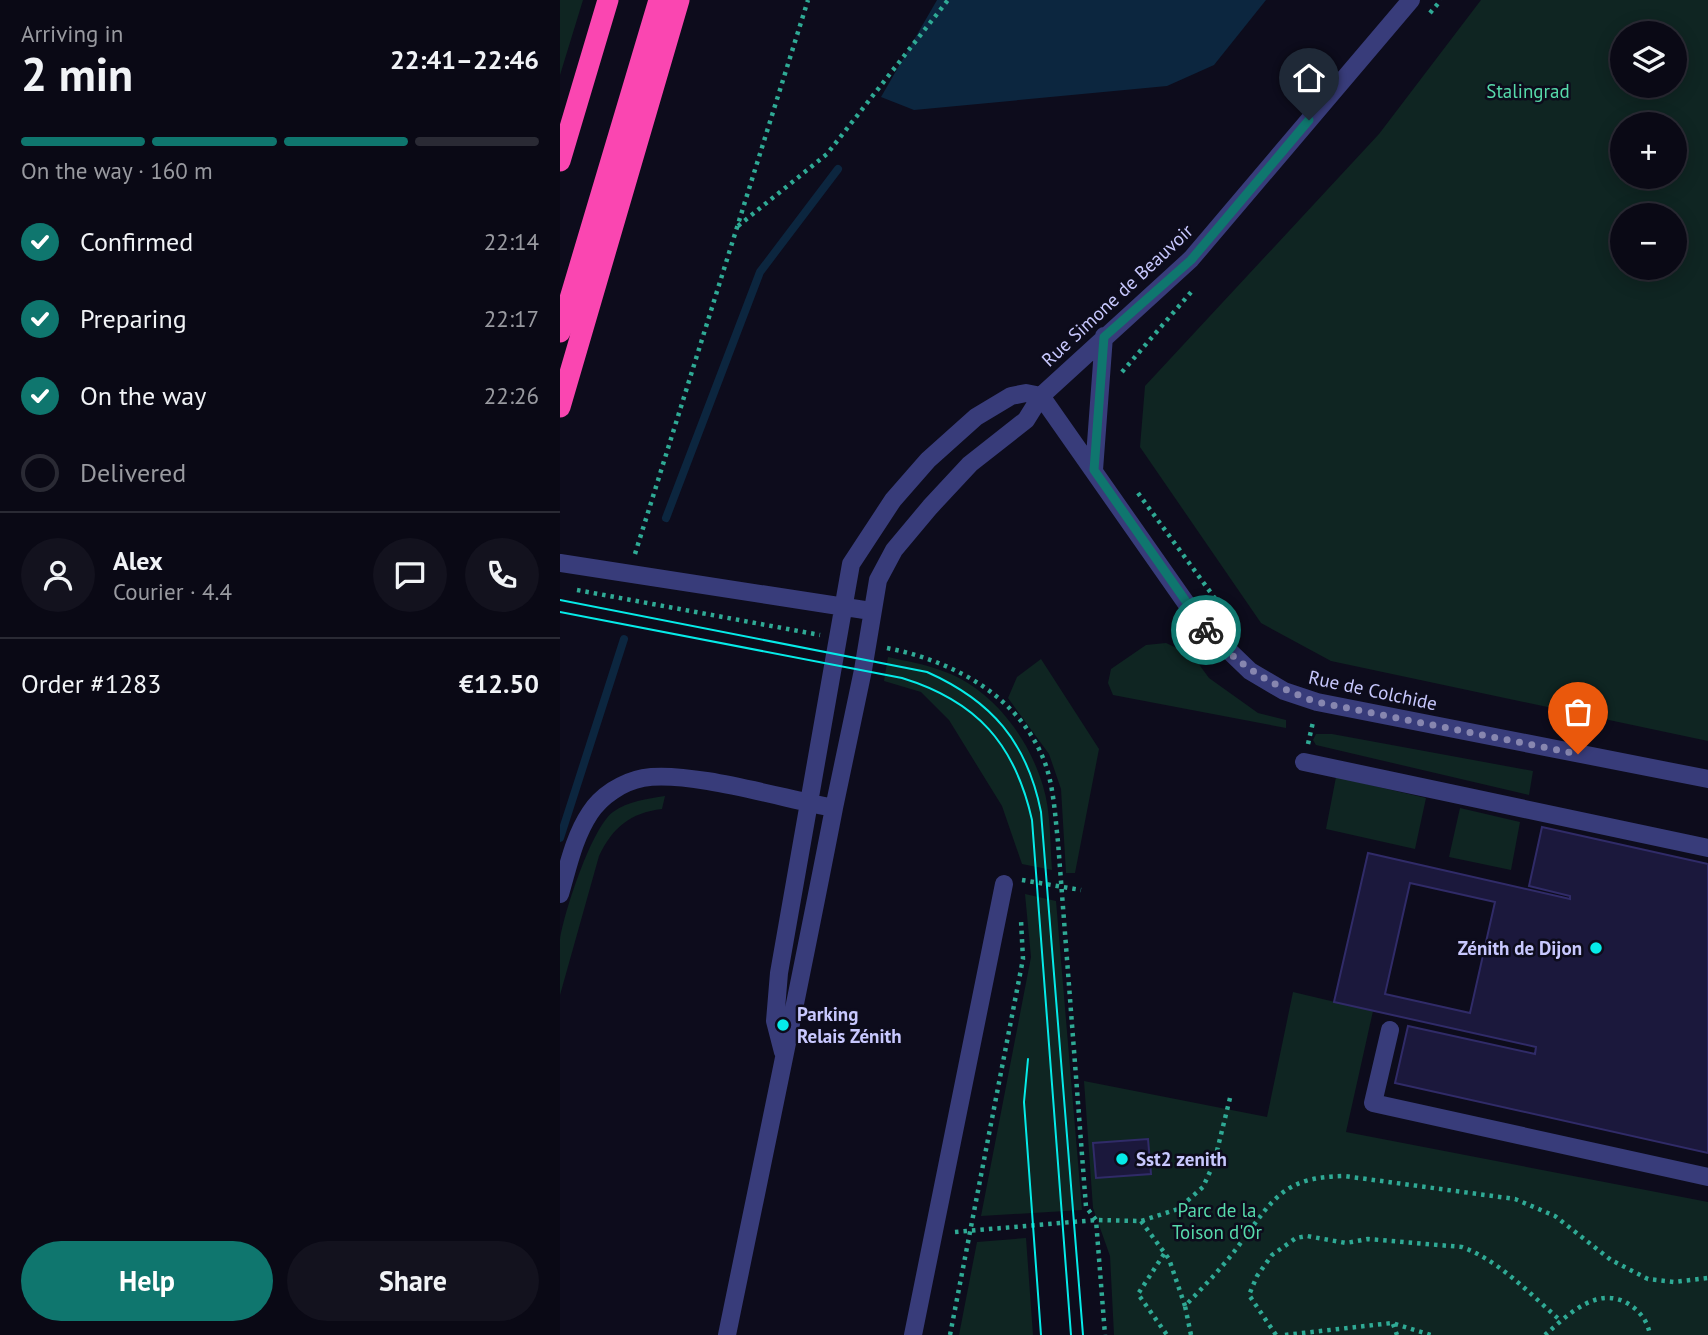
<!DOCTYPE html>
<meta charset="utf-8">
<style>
body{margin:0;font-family:"PT Sans",sans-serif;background:#13121e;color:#f1f3f6;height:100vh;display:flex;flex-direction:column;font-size:26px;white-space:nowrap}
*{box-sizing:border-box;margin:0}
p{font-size:23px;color:#999aa0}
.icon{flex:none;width:38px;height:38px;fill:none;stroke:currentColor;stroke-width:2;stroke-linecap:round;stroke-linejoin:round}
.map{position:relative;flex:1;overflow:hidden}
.details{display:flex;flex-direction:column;background:#0a0915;width:560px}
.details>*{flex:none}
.controls{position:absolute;left:1050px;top:21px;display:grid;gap:14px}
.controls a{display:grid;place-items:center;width:77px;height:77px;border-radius:50%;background:#0a0915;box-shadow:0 4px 18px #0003,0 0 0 2px #2a2a34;font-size:35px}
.pin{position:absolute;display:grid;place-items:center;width:60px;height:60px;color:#fff;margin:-72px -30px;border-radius:50% 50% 50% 0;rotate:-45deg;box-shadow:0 0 7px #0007}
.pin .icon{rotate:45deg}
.courier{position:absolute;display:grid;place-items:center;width:70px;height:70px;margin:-35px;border:5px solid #0f766e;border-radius:50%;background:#fff;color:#222;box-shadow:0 2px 9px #0007}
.headline em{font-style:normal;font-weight:800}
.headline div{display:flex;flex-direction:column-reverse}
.headline{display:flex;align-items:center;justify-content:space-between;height:119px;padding:0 21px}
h1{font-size:46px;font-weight:800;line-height:52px}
.bar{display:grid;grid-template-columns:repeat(4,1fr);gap:10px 7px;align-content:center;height:84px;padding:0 21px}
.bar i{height:9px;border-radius:5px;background:#2a2a34}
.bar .selected{background:#0f766e}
.bar p{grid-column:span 4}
.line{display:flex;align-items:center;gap:18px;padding:0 21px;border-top:2px solid #2a2a34}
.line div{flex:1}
.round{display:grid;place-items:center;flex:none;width:74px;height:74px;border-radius:37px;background:#13121e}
ol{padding:0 21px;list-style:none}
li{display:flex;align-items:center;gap:21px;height:77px}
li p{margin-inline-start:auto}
li .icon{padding:7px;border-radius:50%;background:#0f766e;color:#fff;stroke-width:4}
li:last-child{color:#999aa0}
li i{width:38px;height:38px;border:4px solid #2a2a34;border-radius:50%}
.primary-button{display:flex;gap:14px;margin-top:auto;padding:14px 21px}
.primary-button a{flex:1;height:80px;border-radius:42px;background:#0f766e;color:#fff;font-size:28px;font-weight:800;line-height:80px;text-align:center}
.primary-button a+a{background:#13121e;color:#f1f3f6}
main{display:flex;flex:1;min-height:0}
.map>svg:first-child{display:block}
.green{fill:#0f2522;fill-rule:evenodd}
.water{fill:#0c263f}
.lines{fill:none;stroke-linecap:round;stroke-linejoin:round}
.stream{stroke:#0c263f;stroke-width:8}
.building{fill:#1b183c;stroke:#302b68;stroke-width:2;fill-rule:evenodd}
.path{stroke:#2faa95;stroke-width:4.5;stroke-dasharray:3.5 5;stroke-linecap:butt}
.minor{stroke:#383c7a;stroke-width:18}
.highway{stroke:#fa46b1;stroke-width:21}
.tram{stroke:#06ebe8;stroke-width:2}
.done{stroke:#8786af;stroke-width:7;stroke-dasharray:0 12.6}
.route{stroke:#0f766e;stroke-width:9}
.poi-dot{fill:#06ebe8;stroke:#0d0c1c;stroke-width:2.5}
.labels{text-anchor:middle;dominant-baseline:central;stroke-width:5;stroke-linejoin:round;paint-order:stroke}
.park-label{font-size:19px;fill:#57daab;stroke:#0d0c1c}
.street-label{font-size:19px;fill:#c8c8fe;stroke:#0d0c1c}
.poi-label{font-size:19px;font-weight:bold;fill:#c8c8fe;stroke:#0d0c1c;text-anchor:start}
</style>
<main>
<section class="details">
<div class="headline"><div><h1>2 min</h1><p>Arriving in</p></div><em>22:41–22:46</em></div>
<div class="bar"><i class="selected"></i><i class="selected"></i><i class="selected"></i><i></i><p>On the way · 160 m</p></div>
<ol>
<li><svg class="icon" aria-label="check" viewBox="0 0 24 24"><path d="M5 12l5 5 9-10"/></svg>Confirmed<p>22:14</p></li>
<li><svg class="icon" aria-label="check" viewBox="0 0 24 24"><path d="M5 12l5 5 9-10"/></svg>Preparing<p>22:17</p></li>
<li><svg class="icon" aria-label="check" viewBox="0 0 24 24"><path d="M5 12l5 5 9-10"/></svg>On the way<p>22:26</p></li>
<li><i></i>Delivered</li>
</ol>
<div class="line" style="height:126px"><a class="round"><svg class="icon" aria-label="person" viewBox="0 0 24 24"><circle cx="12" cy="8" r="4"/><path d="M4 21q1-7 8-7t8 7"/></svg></a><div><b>Alex</b><p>Courier · 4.4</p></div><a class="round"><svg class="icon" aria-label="chat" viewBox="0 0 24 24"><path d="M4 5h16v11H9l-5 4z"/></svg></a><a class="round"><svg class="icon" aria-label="phone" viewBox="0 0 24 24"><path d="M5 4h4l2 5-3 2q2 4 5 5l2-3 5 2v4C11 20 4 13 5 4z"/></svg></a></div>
<div class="line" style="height:91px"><div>Order #1283</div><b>€12.50</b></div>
<div class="primary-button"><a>Help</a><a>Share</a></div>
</section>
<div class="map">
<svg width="1148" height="1335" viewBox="0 0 1148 1335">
<rect width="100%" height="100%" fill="#0d0c1c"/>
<path class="green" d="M0,0H23L0,75Z
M921,0H1148V741L771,661L701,623L580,447L585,386L819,134ZM1062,33H1115V86H1062ZM1062,124H1115V177H1062ZM1062,215H1115V268H1062Z
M606,643L632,655L649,678L698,713L726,720V728L553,695L548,683L551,669L586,645Z
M328,657C346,661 364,664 380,670C431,687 468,736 483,786C491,812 490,843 492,870L462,864L442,806L389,720L361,692L324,681Z
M481,659L539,749L515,873H506L501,789L489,754L448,698L457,677Z
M756,734H772L973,771L969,795L756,745L753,740Z
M776,777L866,798L855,849L766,829Z
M105,796L102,809C70,813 53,827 39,856L0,995C0,977 0,958 0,940C4,912 32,827 53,812C68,801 87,799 105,796Z
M900,808L960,822L951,870L889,857Z
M465,894L496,901L522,1210L421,1216L471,957Z
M733,992L813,1011L786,1132L1148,1202V1335H554L550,1256L533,1208L524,1081L707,1117Z
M466,1238L473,1335H399L417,1242Z"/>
<path class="water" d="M377,0H706L654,65L607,86L354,110L321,97Z"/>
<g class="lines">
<path class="stream" d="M106,518L200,272L278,169
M0,838L64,639"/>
</g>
<path class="building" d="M982,827L1148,864V1153L835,1083L848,1026L975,1054L976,1047L774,1002L808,853L1010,899V896L969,886ZM850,883L935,902L910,1013L825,994Z
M588,1139L591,1174L536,1178L533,1143Z"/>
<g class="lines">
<path class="path" d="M870,13L881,0
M178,226L267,154L388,0
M562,372L632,291
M578,493L670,619
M75,554L248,0
M17,590L260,635
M327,648C393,661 460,696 485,763C494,788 495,816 498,842L526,1207L536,1220L545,1335
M748,744L753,722
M462,880L521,890
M581,1221L609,1259L625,1306
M395,1232L536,1220L581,1221L618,1209L643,1187L654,1163L671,1094
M604,1254L578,1294L607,1335
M833,1324L837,1335
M390,1335L463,959L461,920
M631,1335L625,1306C645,1285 665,1265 682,1241C714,1198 724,1177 784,1176L955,1199L995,1216L1051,1260L1088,1279L1114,1282L1148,1278
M716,1335L689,1295L697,1276L712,1255L736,1238L747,1236L786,1243L808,1239L902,1247C940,1261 971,1295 1001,1321
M725,1335L832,1323L871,1335
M985,1335C1009,1314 1040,1282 1073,1307C1082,1314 1088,1323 1090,1335"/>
<path class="minor" d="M481,396L640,623L690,671L724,691L757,702L1148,779
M534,470L544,336
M0,563L311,611
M744,762L1148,848
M0,894C8,867 14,837 30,813C41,796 62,782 83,778C129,770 224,799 274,808L303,670L318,580L334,550L370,507L410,464L466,420L481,396L631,259L851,0
M830,1030L813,1103L1148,1177
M223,1052L215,1021L219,973L291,564L333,500L368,460L416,417L451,396L466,393L481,396
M167,1335C203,1159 240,984 274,808
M353,1335L444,884"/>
<path class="highway" d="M0,161L48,0
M0,332L99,0
M0,407L119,0"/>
<path class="tram" d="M0,600L367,672C432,701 467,742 481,812L523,1335
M0,612L342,678C417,701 455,744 472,820L511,1335
M468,1059L464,1102L481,1335"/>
</g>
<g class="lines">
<path class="done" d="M646,630C678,665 713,687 757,702L1018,754"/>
<path class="route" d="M646,630L534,470L544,337L631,260L749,120"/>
</g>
<g class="poi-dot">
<circle cx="1036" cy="948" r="7"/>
<circle cx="223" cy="1025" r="7"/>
<circle cx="562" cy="1159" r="7"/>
</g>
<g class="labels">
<g class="park-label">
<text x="968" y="91">Stalingrad</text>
<text x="657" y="1210">Parc de la<tspan x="657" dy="22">Toison d'Or</tspan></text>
</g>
<g class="street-label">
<text transform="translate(557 295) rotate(-43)">Rue Simone de Beauvoir</text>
<text transform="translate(813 690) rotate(12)">Rue de Colchide</text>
</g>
<g class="poi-label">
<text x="1022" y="948" text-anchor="end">Zénith de Dijon</text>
<text x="237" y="1014">Parking<tspan x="237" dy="22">Relais Zénith</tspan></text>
<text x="576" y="1159">Sst2 zenith</text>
</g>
</g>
</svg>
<div class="controls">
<a><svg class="icon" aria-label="layers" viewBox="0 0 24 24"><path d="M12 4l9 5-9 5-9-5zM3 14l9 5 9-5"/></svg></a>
<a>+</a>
<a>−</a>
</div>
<div class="pin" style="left:1018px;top:754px;background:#ea580c"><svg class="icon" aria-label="bag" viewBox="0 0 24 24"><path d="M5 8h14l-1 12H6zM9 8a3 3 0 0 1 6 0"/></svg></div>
<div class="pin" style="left:749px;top:120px;background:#1f2937"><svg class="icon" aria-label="home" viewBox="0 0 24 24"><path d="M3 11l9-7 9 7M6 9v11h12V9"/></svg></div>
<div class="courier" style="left:646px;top:630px"><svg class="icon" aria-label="bike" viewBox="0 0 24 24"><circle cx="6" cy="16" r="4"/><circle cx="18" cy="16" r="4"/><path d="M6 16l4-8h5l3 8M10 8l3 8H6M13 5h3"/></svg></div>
</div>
</main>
